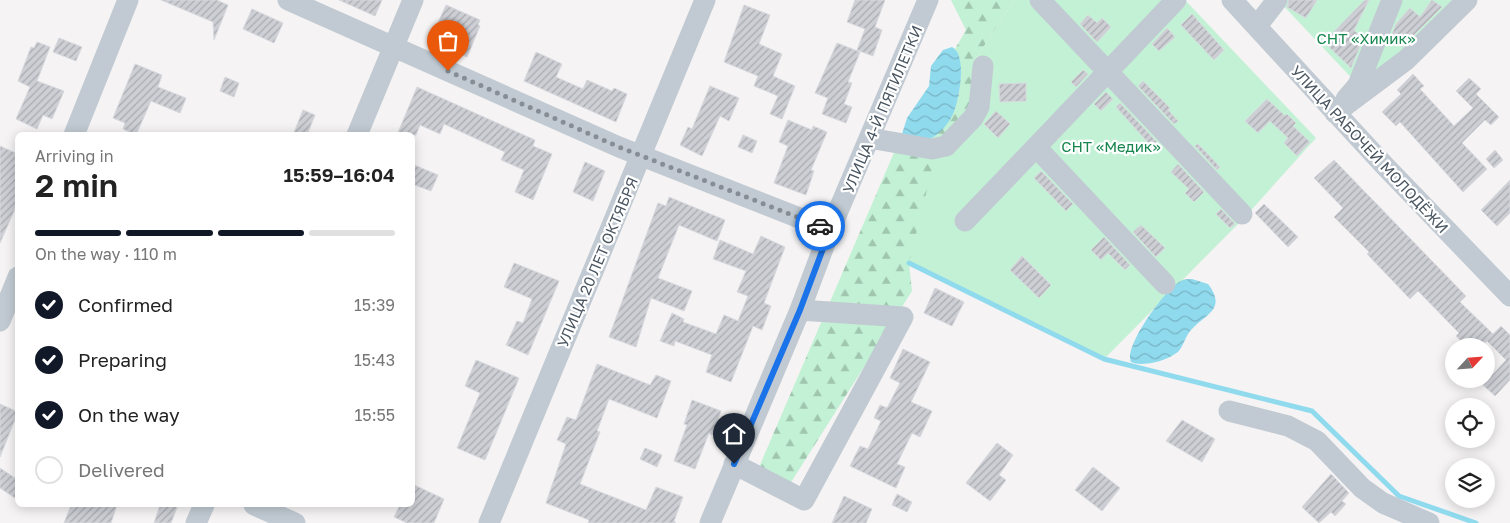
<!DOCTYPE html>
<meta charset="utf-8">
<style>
body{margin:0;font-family:"Golos Text",sans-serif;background:#f6f6f6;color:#222;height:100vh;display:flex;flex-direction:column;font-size:19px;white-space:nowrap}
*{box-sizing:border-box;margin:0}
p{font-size:16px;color:#767676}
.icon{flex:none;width:28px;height:28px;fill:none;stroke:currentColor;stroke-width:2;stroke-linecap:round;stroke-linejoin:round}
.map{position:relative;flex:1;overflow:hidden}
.panel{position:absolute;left:15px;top:132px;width:400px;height:375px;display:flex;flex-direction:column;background:#fff;border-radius:8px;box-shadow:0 2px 12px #0003}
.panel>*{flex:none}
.needle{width:32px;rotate:64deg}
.fabs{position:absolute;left:1445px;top:338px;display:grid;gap:10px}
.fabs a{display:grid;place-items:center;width:50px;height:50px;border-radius:50%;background:#fff;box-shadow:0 2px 12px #0003;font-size:25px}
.pin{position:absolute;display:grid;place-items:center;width:42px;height:42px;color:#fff;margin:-51px -21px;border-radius:50% 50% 50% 0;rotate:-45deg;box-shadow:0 0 5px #0007}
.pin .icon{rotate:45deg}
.courier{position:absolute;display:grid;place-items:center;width:50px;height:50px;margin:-25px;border:4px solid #1a73e8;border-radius:50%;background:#fff;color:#222;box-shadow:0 1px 6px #0007}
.summary em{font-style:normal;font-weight:600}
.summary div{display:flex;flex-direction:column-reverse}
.summary{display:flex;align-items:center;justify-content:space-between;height:85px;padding:0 20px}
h1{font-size:32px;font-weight:600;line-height:38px}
.bar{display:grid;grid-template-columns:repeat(4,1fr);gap:8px 5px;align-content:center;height:60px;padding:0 20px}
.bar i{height:6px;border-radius:4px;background:#e0e0e0}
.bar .active{background:#111827}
.bar p{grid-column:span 4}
ol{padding:0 20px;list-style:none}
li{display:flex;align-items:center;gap:15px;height:55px}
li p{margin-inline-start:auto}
li .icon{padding:5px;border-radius:50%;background:#111827;color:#fff;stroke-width:4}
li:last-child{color:#767676}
li i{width:28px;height:28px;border:2px solid #e0e0e0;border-radius:50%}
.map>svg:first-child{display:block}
.forest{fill:url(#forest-firs)}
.garden{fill:#c3f1d5}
.water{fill:url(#water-waves)}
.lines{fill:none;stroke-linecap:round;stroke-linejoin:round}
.stream{stroke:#90daee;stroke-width:5}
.building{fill:url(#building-hatch);stroke:#d7d9de}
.minor{stroke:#c1cad2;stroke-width:21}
.done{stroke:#868d94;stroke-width:5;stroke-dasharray:0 9}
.route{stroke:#1a73e8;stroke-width:6}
.labels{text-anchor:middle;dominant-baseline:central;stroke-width:4.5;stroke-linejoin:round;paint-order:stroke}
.park-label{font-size:15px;fill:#17864f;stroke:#fff}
.street-label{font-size:15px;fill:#4a5661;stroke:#fff}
</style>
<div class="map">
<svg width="1510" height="523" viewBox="0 0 1510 523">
<defs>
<pattern id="forest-firs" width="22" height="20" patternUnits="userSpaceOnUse" patternTransform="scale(1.25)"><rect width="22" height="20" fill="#c3f1d5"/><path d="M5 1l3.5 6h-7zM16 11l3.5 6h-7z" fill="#a0c6b0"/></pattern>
<pattern id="water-waves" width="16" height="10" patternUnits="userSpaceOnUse" patternTransform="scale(1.25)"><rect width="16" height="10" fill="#90daee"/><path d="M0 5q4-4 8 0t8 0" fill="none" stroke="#78b4c4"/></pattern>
<pattern id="building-hatch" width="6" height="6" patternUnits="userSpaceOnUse" patternTransform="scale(1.25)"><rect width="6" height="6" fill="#cdcfd5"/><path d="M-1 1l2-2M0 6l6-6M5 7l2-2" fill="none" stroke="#a8abb0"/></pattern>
</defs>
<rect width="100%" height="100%" fill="#f5f3f3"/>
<path class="forest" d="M951,0H1014L975,60L970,113L909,263L912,291L788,487L757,472L902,134L929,140C957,122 968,79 955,49L966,30Z"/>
<path class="garden" d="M1014,0H1185L1316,138L1244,218L1104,359L909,263L938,145L969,113L975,60Z
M1278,0H1462L1362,89Z"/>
<path class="water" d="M952,47C968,55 959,101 953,114C948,125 939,134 929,140L902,134L907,118L929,86L931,66L943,50Z
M1192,279L1208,284C1227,309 1206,314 1193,328C1187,333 1185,341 1181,348C1175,359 1143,368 1131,362C1123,347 1166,288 1181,281C1184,279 1189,279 1192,279Z"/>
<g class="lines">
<path class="stream" d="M909,263L1104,359L1312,411L1399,496L1476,523"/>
</g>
<path class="building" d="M161,0H217L228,5L214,40L213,22Z
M339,0H382L375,16Z
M855,0H885L875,27L882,30L873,56L857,50L865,29L847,22Z
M1289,0H1317L1306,18L1287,7Z
M1365,0H1369L1354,30L1363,39L1351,68L1324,42Z
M1432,0L1442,7L1402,47L1391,37L1396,24L1410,8L1420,17Z
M446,5L480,20L478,25L480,26L467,57L430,41Z
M744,5L770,15L759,44L782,54L773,76L795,86L782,119L770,114L778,96L754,86L758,76L724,62Z
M252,9L283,23L274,43L243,29Z
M1192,14L1224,50L1214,60L1181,25Z
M1088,15L1097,23L1102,18L1111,27L1097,42L1080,24Z
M1167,28L1175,37L1159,51L1152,44Z
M59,38L82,47L76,61L53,52Z
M37,42L50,47L37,81L64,91L52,119L43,115L37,129L16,119L30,87L18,81L31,47L34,48Z
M837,43L860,52L848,82L852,83L844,104L852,107L846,123L822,114L828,98L815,93Z
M536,52L562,64L556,77L583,89L587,80L612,91L614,88L627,94L616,122L524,81Z
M135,64L162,75L158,87L186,98L180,113L151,101L136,135L123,129L125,123L113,118Z
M1083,70L1088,74L1076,87L1071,82Z
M1413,74L1424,86L1420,89L1454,126L1473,108L1456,91L1469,78L1481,89L1476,94L1499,117L1491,125L1485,120L1462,143L1487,169L1463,192L1400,122L1396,126L1382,112L1401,94L1397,90Z
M225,77L239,83L234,97L220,91Z
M1143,81L1170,108L1168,110L1178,121L1174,124L1138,86Z
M1026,83V101L1000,102L999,84Z
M710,86L739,98L729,121L720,116L702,156L680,145L688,127L692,129Z
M417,87L535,140L533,146L552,154L533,200L515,192L524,170L501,160L505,152L444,124L440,134L420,125L416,135H397Z
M1106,92L1113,99L1101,111L1094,104Z
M1267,99L1285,116L1287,114L1296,123L1293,126L1310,142L1297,156L1284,143L1288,138L1270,121L1258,133L1245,121Z
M1120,103L1157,142L1152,147L1116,107Z
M303,110L315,115L307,135H293Z
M996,111L1010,124L998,138L984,124Z
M788,120L812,130L813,126L827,132L811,170L814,171L806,195L774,183L788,146L779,142Z
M743,135L757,141L752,153L738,147Z
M1198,144L1220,167L1217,170L1195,146Z
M0,146L18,154V202L0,243Z
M1495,150L1503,160L1494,168L1486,159Z
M1334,160L1466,296L1460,302L1493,334L1501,326L1510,335V380L1495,396L1483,385L1506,360L1487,341L1481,346H1454L1460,340L1456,336L1459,333L1418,291L1410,299L1367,254L1369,252L1334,217L1343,208L1314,178Z
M585,162L605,171L593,201L573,192Z
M412,164L438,175L431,191L412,184Z
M1178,164L1204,192L1194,202L1185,193L1189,189L1171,172Z
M1041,171L1073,204L1066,211L1034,178Z
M1510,180V213L1497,226L1481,210Z
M669,197L725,220L717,241L679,225L658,278L692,291L684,311L651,298L636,347L609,337L658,203L666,206Z
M1264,204L1298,237L1288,247L1255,213Z
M1221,209L1235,224L1230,228L1216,214Z
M1141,225L1165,248L1156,257L1133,232Z
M761,236L785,247L764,303L771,306L762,330L753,326L731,382L706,372L712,355L675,341L674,346L660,341L672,313L684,319L683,322L716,334L724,315L738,321L748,296L737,292L746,271L713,259L720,240L753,254Z
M1104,237L1130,265L1125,270L1108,253L1101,260L1091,250Z
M1022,256L1051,285L1039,298L1010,270Z
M514,263L559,281L528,355L506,345L517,321L523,323L532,299L504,287Z
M935,288L964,302L952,326L924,313Z
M903,349L930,362L911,402L932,411L920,437L912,433L897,464L905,467L896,488L850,466L860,446L868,449L881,421L874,418L880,405L887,408L900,383L890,378Z
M476,360L519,378L485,460L457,448L480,393L465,386Z
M597,364L650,385L656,375L671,381L657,418L609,399L597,431L600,432L580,484L646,510L656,487L683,497L674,521L676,523H588L589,520L546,503L566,444L557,440L567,417L576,420Z
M692,400L721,411L712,435L709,433L695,469L674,461L687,425L684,424Z
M0,404L18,412L0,457Z
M1182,420L1215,439L1202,462L1166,441Z
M997,443L1013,455L999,475L1006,480L990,501L966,483Z
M645,448L662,455L657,467L640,459Z
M1093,467L1120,488L1102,511L1075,490Z
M0,468L18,480V500L0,488Z
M1331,474L1349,493L1342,501L1346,504L1335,516L1331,512L1319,523L1302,507Z
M412,484L444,499L434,523H407L394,517L400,505H412Z
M897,494L912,502L907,512L892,505Z
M844,496L872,509L866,523H832Z
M71,505H117L111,523H64Z
M160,505H178L171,523H154Z"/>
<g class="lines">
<path class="minor" d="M288,0L619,147L830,230
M1040,0L1242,214
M1232,0L1383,164L1510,296
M1257,26L1277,0
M1346,99L1358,85L1392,0
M1335,113L1406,60L1467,0
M74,135L128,0
M357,135L413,0
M869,138L932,149L946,146L973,118L979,107L983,66
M965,221L1036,147
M1165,284L1036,147L1176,0
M0,321L18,277
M1229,411L1288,426L1317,441L1362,488L1383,503L1429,523
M734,464L804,500L903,317L800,310
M254,505L295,523
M196,523L204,505
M489,523L705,0
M710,523L800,310L830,230L928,0"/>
</g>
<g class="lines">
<path class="done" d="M448,71L619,147L820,226"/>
<path class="route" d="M734,464L800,310L830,230L820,226"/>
</g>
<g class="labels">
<g class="park-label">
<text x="1366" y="38">СНТ «Химик»</text>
<text x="1111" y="146">СНТ «Медик»</text>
</g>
<g class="street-label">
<text transform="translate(882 109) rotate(-67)">УЛИЦА 4-Й ПЯТИЛЕТКИ</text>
<text transform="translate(1370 149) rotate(47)">УЛИЦА РАБОЧЕЙ МОЛОДЁЖИ</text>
<text transform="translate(597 262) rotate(-67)">УЛИЦА 20 ЛЕТ ОКТЯБРЯ</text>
</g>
</g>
</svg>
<div class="fabs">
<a><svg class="needle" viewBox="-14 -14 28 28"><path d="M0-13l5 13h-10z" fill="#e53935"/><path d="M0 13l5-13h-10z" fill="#767676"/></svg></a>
<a><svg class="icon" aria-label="locate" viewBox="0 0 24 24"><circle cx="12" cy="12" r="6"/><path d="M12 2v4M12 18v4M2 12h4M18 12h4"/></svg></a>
<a><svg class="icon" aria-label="layers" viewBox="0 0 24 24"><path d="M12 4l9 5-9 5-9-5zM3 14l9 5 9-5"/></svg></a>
</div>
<div class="pin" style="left:448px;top:71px;background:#ea580c"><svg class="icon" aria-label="bag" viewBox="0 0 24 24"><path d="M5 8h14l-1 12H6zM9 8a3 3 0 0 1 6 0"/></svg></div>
<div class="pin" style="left:734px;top:464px;background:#1f2937"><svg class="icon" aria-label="home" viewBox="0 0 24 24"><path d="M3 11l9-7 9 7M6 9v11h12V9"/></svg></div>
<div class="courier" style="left:820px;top:226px"><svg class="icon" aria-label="car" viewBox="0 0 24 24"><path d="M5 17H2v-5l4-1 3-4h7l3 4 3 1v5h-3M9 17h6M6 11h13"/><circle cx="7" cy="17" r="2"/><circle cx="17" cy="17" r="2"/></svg></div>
<section class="panel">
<div class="summary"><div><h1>2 min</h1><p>Arriving in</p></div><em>15:59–16:04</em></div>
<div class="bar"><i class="active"></i><i class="active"></i><i class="active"></i><i></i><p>On the way · 110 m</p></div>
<ol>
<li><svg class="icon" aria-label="check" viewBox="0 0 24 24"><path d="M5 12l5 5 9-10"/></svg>Confirmed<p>15:39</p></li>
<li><svg class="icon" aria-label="check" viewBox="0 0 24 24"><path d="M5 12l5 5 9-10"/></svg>Preparing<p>15:43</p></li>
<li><svg class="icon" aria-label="check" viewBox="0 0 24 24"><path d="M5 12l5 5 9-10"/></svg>On the way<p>15:55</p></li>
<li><i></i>Delivered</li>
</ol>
</section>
</div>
